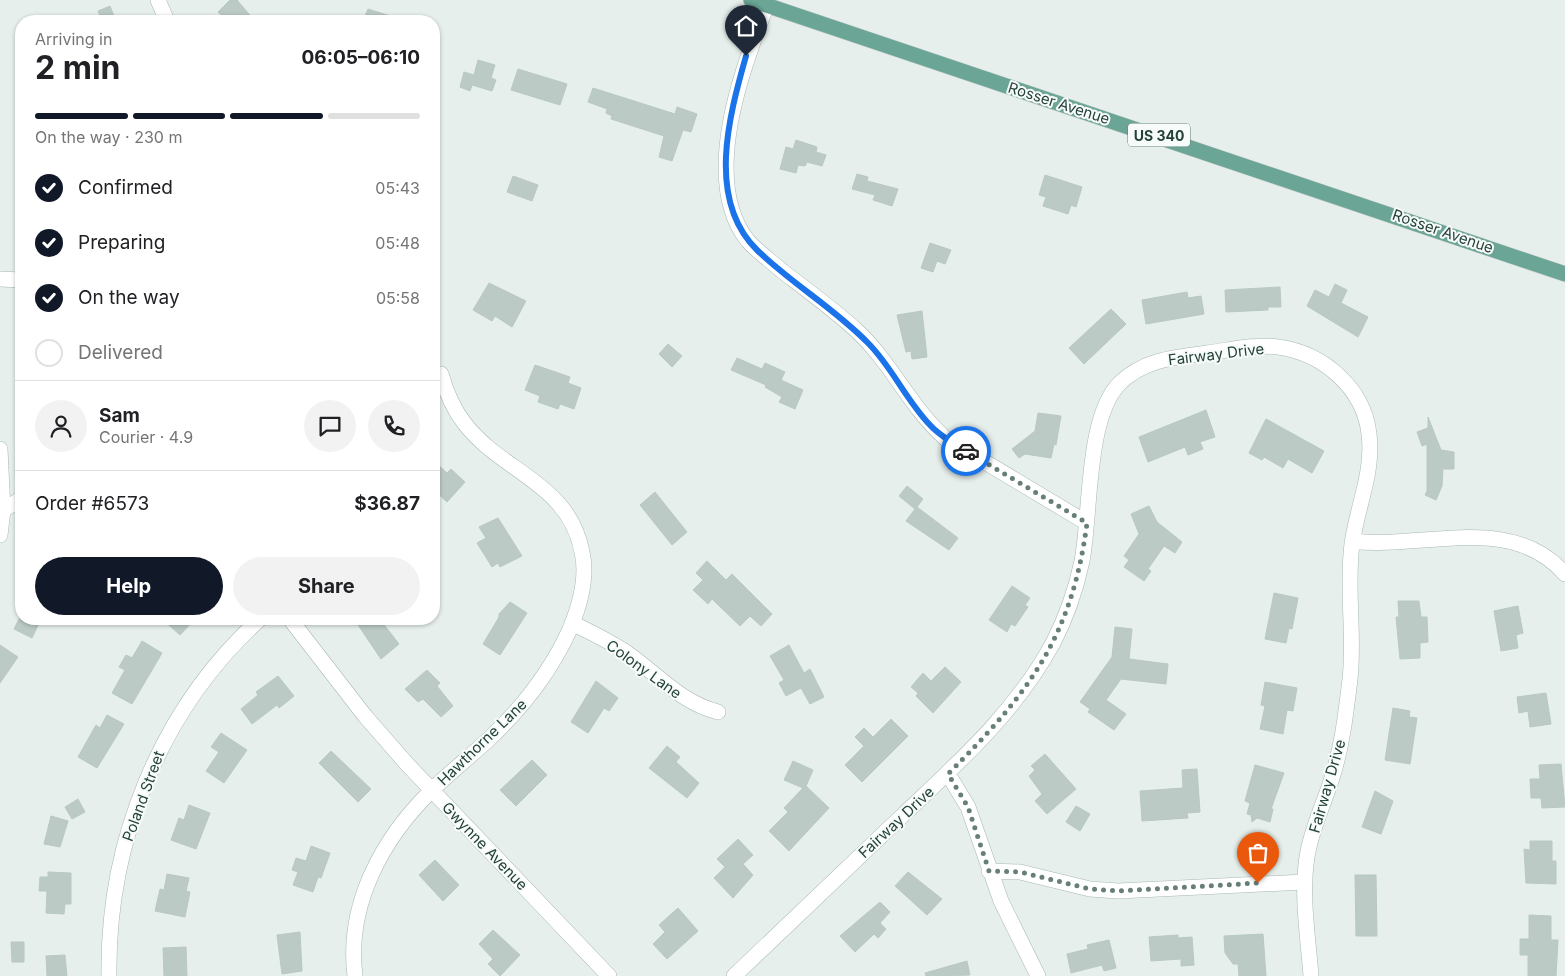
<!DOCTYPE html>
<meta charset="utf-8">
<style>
body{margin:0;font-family:Inter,sans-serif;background:#f2f2f2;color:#202124;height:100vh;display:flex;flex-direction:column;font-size:19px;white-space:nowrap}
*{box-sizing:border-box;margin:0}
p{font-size:16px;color:#757577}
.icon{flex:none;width:28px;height:28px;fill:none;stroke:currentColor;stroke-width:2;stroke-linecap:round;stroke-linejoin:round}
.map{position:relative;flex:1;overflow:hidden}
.side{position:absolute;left:15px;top:15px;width:425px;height:610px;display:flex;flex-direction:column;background:#fff;border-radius:20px;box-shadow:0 1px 4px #0004}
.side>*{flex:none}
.pin{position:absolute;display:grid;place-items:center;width:42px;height:42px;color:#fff;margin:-51px -21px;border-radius:50% 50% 50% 0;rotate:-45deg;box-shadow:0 0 5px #0007}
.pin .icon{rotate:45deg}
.courier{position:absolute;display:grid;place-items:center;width:50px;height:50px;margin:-25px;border:4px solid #1a73e8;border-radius:50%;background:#fff;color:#222;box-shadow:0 1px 6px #0007}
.headline em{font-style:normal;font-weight:700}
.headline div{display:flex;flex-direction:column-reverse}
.headline{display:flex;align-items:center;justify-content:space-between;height:85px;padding:0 20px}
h1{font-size:32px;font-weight:700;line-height:38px}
.bar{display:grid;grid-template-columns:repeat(4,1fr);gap:8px 5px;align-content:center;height:60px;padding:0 20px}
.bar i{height:6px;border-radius:4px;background:#e0e0e0}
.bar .on{background:#111827}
.bar p{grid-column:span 4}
.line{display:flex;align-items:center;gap:12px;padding:0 20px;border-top:1px solid #e0e0e0}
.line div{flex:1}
.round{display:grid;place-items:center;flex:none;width:52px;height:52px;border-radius:26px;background:#f2f2f2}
ol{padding:0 20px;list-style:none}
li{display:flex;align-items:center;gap:15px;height:55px}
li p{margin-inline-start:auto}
li .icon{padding:5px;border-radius:50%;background:#111827;color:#fff;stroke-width:4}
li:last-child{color:#757577}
li i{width:28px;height:28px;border:2px solid #e0e0e0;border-radius:50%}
.action{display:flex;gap:10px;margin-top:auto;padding:10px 20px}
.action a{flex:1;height:58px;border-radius:30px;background:#111827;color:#fff;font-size:20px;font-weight:700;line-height:58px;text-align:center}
.action a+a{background:#f2f2f2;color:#202124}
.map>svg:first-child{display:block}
.building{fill:#bbcac4;stroke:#b8c9c2}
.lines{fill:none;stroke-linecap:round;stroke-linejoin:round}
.minor-casing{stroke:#a8b8b2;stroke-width:16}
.primary-casing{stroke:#c2cac8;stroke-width:16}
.minor{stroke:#fff;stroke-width:15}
.primary{stroke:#6aa596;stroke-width:15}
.done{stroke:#687f78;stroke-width:5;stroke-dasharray:0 9}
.route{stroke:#1a73e8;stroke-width:6}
.labels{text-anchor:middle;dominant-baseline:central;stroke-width:4;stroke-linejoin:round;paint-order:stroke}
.shield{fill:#f7fbf9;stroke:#637a73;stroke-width:1}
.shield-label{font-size:14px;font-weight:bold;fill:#24423a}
.street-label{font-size:15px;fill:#24423a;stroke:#f7fbf9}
</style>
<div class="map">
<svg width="1565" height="976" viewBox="0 0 1565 976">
<rect width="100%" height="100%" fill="#e6efeb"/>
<path class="building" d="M230,0H237L255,21H228L218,12Z
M110,6L116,21H102L98,11Z
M368,9L400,19L399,21H363Z
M478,60L495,65L491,78L496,80L492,91L472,85L470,91L460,87L464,72L474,75Z
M518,69L567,84L560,105L511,90Z
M593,88L675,114L677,107L697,114L691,132L683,130L672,161L659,157L664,136L611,119L612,116L606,113L607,109L588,102Z
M796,140L817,147L816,152L826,155L822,166L807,162L805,166L798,165L796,173L780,169L786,147L793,149Z
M857,174L868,177L867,181L898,189L892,206L873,200L875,195L852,189Z
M1045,175L1082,187L1076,207L1071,205L1068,214L1043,206L1046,197L1039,195Z
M513,176L538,185L532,201L507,192Z
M930,243L951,250L945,264L937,261L933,272L921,268Z
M489,283L526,301L512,327L495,316L492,321L473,310Z
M1335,284L1347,290L1341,303L1368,317L1358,337L1307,306L1315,290L1329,297Z
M1280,287L1281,307H1268V310L1226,312L1225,290Z
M1187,292L1188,298L1201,296L1204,314L1146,324L1142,300Z
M1111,309L1126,324L1084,364L1069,348Z
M922,311L927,357L912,359L911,351L906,352L897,315Z
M668,344L682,356L672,367L659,354Z
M737,358L762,369L765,363L785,372L781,380L803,390L795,409L779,402L782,397L765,387L766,385L731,370Z
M535,365L570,377L568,383L581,388L574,409L560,404L558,409L538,402L540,396L525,390Z
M1206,410L1215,437L1200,442L1203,449L1188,455L1185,447L1148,462L1139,437Z
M1038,413L1061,416L1056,445L1054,444L1051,458L1025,454L1019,458L1012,449L1035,431Z
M1428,417L1441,450L1454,452V469H1443L1442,486L1436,500L1425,495L1427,491V444L1422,446L1417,432L1428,428Z
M1266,419L1324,451L1312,473L1288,459L1283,468L1264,457L1262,460L1249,453Z
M434,461L447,473L451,469L465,482L447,502L434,490Z
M907,486L923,499L917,507L958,538L949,550L906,521L915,509L899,496Z
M655,492L687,532L672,545L640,505Z
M1149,506L1157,522L1182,542L1175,553L1164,546L1148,569L1151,571L1144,581L1124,567L1129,560L1124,556L1139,534L1131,514Z
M498,518L522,556L500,567L498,563L492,567L477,543L486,538L479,527Z
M707,561L726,580L732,574L772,614L761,626L750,616L740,626L712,599L708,604L693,590L703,580L696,573Z
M1012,586L1030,598L1025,605L1028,607L1015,626L1011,624L1007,632L989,620Z
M1274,593L1298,598L1292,629L1289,628L1286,643L1265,639Z
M1398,601H1419L1421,617H1427L1428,642L1420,643V658L1400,659L1396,617H1399Z
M510,602L527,613L500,655L483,644L499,617V614Z
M1518,606L1523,633L1516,635L1518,648L1501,651L1494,611Z
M19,619H41L32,638L14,629Z
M162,619H195L180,635Z
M354,619H376L380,624L382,622L399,644L381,659Z
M1115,627L1132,629L1129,659L1168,664L1166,684L1121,679L1106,700L1126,714L1114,730L1088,712L1090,709L1080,702L1112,657Z
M142,641L162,653L132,704L112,693L125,670L119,667L126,655L132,658Z
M0,645L18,657L0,683Z
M789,645L804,673L810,669L824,697L810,704L801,688L786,696L779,683L784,680L770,656Z
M945,667L961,682L933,713L916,696L918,693L911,687L923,673L931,681Z
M427,670L440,683L437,686L453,706L441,717L423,699L418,702L405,689Z
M278,676L294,696L279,708L277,705L252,724L241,709L258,695L256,692Z
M596,681L618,698L609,711L604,708L588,733L571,722Z
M1265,682L1297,688L1293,711L1287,710L1283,734L1260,729L1265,706L1261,705Z
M1546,693L1551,724L1530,727L1528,711L1519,713L1517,697Z
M1393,708L1410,711L1409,717L1417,718L1410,764L1385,760Z
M107,715L124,724L97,768L78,757L96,725L100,728Z
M891,719L908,736L862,782L845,765L864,746L855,737L864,728L873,737Z
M221,733L247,750L224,783L206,771L219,752L211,747Z
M667,746L680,757L676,762L699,783L687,798L649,768Z
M331,751L371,789L358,802L319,763Z
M1045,754L1076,789L1047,814L1035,801L1042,794L1029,776L1035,770L1031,766Z
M532,760L547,775L516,806L500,790Z
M793,761L813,770L806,786L829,808L789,851L769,831L788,812L784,808L803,788L784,780Z
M1561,764L1565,807L1542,808L1541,798H1531L1530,779H1540L1539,765Z
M1255,765L1284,773L1271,809H1273L1270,822L1257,818L1252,822L1251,815L1247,814L1250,803L1245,801Z
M1197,769L1200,812L1187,813L1188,818L1142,821L1140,791L1183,788L1182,770Z
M1375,791L1393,801L1381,834L1362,827Z
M78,799L85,812L72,819L65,807Z
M189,805L210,813L196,849L171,840L179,818L184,820Z
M1076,806L1090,814L1080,831L1066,822Z
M51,816L68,821L60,847L44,844Z
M738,839L753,855L743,864L753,875L733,898L714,878L725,867L717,859Z
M1530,841H1552V861H1556V884L1526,883L1524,849L1530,850Z
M311,846L330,853L321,878L318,877L313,892L293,885L298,872L292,870L296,858L306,861Z
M435,860L459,885L443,901L419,875Z
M48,872L71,873V904H65L64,914L46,913L47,891H39L40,877H48Z
M908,872L942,899L927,915L895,886Z
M167,874L189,878L186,891L190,892L185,917L155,911L160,889L164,890Z
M1355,875H1376L1377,936H1356Z
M880,902L890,912L880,923L886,929L878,938L874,934L855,952L840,936Z
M678,908L698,931L667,959L653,944L665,932L659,925Z
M1529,915L1551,916V940H1558L1556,976H1528V955H1520V939H1529Z
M493,930L520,955L500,976L488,964L493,959L479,944Z
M300,932L302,971L282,974L277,935Z
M1263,934L1266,976H1239L1238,964H1233L1225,953L1224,936Z
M1178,935V938L1192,937L1194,965L1181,966V959L1151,961L1149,937Z
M1109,940L1116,968L1104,971L1102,965L1071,973L1067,954L1088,949L1087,945Z
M11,942H24V962H12Z
M186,947L187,976H164L163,948Z
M65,955L67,976H47L46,956Z
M967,961L970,975L926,976L925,973Z"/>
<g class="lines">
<g class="minor-casing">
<path id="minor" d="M158,0L167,21
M767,5C742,68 700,181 748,241C758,252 771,261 782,271C807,290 833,309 856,330C891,362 910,407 945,438L1087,523
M0,279L21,280
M0,449L3,510L0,535
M0,512L21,499
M1352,541C1422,550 1511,512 1565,574
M290,619L365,716L406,763L609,976
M572,623C592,633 612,642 630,655C659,676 682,703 718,712
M948,774L968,807L1001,901L1038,976
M989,871L1020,872L1090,889L1118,891L1305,882
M109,976C107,843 160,709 260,619
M355,976C346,905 382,839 431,791C450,772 471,756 490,738C524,706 551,671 570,629C580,605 588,578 582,552C569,483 503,473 465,424C453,409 446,392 441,374
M734,976C790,923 846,870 901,817C958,763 1015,713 1053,643C1066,618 1076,589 1082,561C1091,514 1086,418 1119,384C1142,360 1175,357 1207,353C1230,350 1255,344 1278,347C1323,353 1364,388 1369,434C1374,472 1357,507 1352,544C1346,589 1355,634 1350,679C1346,713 1342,748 1331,781C1323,806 1311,830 1307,857C1301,895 1308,937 1311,976"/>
</g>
<g class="primary-casing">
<path id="primary" d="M751,0L1565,274"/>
</g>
<use href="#minor" class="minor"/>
<use href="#primary" class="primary"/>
</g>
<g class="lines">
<path class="done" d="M966,451L1087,523C1072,638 1028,694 948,774L968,807L989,871L1020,872L1090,889L1118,891L1258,883"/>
<path class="route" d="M746,56C729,116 706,200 757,250C792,284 834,308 868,343C892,367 906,400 930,425C940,436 954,444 966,451"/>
</g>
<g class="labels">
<rect class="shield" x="1128" y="123.5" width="62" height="23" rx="4"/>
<g class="shield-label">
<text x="1159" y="135">US 340</text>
</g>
<g class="street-label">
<text transform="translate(1059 103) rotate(18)">Rosser Avenue</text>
<text transform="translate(1443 231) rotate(19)">Rosser Avenue</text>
<text transform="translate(1216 354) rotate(-7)">Fairway Drive</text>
<text transform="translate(644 669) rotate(36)">Colony Lane</text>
<text transform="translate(482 742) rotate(-44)">Hawthorne Lane</text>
<text transform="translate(1327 786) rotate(-74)">Fairway Drive</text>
<text transform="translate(143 796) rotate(-70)">Poland Street</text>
<text transform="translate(896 822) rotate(-43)">Fairway Drive</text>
<text transform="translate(485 846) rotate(46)">Gwynne Avenue</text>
</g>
</g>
</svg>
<div class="pin" style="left:1258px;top:883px;background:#ea580c"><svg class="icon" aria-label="bag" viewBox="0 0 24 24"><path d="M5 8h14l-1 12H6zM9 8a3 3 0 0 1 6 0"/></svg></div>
<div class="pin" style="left:746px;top:56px;background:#1f2937"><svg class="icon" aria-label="home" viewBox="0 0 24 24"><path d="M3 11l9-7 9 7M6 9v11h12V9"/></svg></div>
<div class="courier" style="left:966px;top:451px"><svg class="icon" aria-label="car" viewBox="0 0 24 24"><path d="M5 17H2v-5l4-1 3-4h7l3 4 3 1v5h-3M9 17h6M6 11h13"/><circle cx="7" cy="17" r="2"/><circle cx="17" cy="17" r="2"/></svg></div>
<section class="side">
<div class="headline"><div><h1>2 min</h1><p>Arriving in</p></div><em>06:05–06:10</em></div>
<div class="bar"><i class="on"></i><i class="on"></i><i class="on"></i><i></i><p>On the way · 230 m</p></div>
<ol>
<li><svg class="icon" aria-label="check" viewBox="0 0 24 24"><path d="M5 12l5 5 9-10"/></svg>Confirmed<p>05:43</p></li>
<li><svg class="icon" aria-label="check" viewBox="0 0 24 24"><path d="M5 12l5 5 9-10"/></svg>Preparing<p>05:48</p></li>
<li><svg class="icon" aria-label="check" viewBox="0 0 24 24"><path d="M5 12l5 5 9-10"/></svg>On the way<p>05:58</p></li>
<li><i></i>Delivered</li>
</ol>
<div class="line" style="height:90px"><a class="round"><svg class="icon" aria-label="person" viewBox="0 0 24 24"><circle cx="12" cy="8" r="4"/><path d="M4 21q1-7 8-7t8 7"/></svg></a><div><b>Sam</b><p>Courier · 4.9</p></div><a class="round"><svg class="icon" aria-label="chat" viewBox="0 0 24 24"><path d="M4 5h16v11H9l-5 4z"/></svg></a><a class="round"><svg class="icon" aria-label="phone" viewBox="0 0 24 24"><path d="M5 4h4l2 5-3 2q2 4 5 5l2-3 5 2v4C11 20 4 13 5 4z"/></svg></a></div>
<div class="line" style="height:65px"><div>Order #6573</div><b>$36.87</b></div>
<div class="action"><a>Help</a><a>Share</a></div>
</section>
</div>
